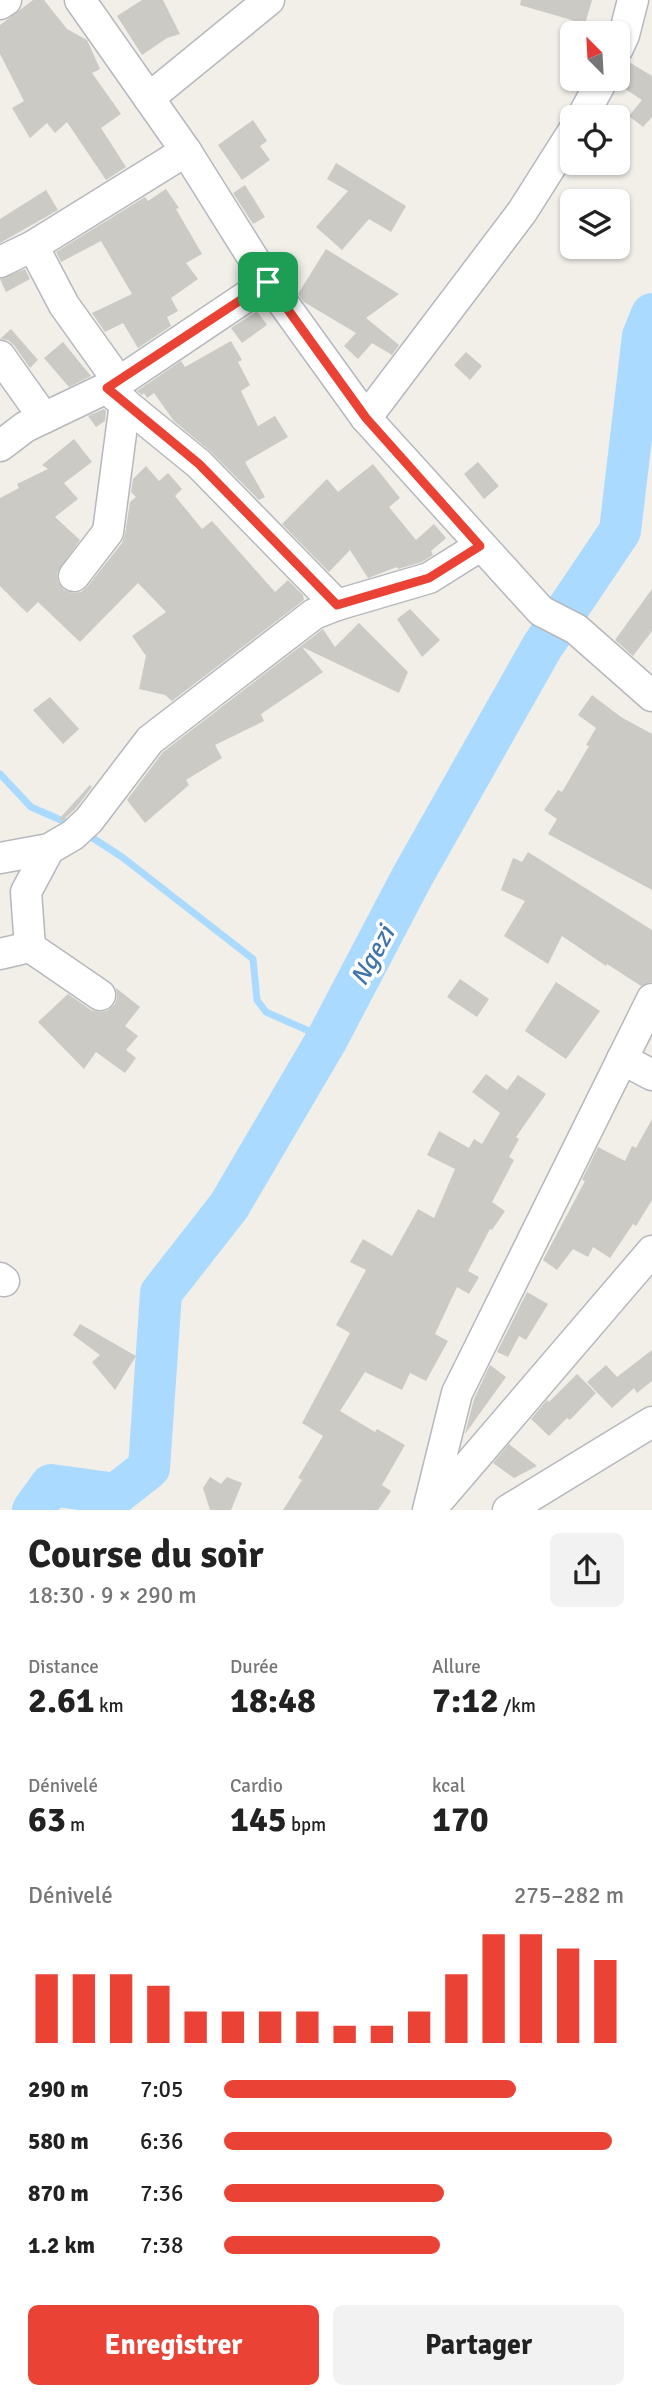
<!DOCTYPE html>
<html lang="fr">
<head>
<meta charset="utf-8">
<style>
  body { margin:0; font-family:Signika,sans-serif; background:#f2f2f2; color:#222; height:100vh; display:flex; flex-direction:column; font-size:26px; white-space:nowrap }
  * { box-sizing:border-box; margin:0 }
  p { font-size:23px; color:#767676 }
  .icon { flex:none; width:38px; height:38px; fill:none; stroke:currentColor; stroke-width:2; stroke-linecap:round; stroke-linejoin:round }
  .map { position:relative; height:1510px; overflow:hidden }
  .drawer { display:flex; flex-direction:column; background:#fff; flex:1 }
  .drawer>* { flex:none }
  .needle { width:46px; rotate:336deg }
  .tools { position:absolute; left:560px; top:21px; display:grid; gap:14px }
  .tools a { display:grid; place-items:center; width:70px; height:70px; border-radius:10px; background:#fff; box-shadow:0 2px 5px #0004; font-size:35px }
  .pin { position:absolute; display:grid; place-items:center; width:60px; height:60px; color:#fff; margin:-30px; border-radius:14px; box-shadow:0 4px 10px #0006 }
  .round { display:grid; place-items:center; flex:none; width:74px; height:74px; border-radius:10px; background:#f2f2f2 }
  .summary { display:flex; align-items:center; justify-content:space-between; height:119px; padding:0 28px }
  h1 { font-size:38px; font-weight:700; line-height:52px }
  .metrics { display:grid; grid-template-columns:repeat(3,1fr); gap:10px; height:119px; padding:7px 28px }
  .metrics div { display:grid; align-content:center }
  .metrics b { font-size:35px; font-weight:700 }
  .metrics small { font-size:19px; font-weight:400 }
  .metrics p { font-size:19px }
  .chart { height:196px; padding:14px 28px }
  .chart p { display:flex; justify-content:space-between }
  .chart svg { width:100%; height:126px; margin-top:7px; stroke:#ea4335; stroke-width:6 }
  .primary-button { display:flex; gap:14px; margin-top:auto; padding:14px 28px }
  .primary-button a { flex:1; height:80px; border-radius:10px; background:#ea4335; color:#fff; font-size:28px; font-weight:700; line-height:80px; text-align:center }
  .primary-button a+a { background:#f2f2f2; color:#222 }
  ul { padding:0 28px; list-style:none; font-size:23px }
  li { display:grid; grid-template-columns:112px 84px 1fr; align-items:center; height:52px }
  li i { height:18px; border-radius:9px; background:#ea4335 }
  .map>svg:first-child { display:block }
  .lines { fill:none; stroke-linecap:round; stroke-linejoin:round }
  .stream { stroke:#aadaff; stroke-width:7 }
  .river { stroke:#aadaff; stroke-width:42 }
  .building { fill:#cccac5 }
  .minor-casing { stroke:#b5b8bc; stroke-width:33 }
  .minor { stroke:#fff; stroke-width:30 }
  .route-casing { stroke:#fff; stroke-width:14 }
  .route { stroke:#ea4335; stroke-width:9 }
  .labels { text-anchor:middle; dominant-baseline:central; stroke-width:7; stroke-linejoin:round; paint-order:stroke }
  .water-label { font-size:26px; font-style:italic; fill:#4174aa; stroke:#fff }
</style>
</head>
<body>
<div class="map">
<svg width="652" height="1510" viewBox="0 0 652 1510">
  <rect width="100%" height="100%" fill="#f1efe8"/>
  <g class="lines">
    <!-- stream -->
    <g class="stream">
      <polyline points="0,774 31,807 72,825"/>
      <polyline points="85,833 122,857 253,959 257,1000 266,1012 327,1039"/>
    </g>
    <!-- river -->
    <polyline class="river" points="33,1510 51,1485 116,1494 149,1468 161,1293 229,1206 327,1039 412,877 542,647 620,531 643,336 652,314"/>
  </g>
  <!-- building -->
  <g class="building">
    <polygon points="33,0 44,0 67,29 87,40 100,69 92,73 121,114 101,128 126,167 106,180 67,122 55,133 47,123 30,138 12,108 24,101 0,54 0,25"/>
    <polygon points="142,0 163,0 180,34 167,38 142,55 117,16"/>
    <polygon points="521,0 592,0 585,24 520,5"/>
    <polygon points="629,62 652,76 652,117 643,127 629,116 642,100 619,85 620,78 618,65"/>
    <polygon points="253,120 267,141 260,146 270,160 242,180 218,145"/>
    <polygon points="336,163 406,206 391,232 369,219 342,250 316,227 348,191 327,179"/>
    <polygon points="245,185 265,217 253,224 233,193"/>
    <polygon points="166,189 179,208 176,209 202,254 186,263 198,279 171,298 178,311 167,317 171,326 138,348 123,323 105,332 92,313 132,294 101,241 61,262 56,252 145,197 148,201"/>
    <polygon points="46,190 58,210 0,243 0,219"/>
    <polygon points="326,249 399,294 366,318 399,345 392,355 372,343 358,359 344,346 356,333 304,302 298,294"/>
    <polygon points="25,269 30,279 6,292 0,279"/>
    <polygon points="257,311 267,325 242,343 231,328"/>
    <polygon points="11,329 38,360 30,368 14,345 8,340 0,339"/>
    <polygon points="231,341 242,360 238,362 250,385 241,391 258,426 275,416 288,437 245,462 265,497 259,500 211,452 174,421 154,393 147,398 144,393 142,395 137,391 181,361 185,367"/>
    <polygon points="63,342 91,376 69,387 44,358"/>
    <polygon points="466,352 482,366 470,380 454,365"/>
    <polygon points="104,409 106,411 105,421 96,427 88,416"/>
    <polygon points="74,439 92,462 64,483 78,499 55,517 80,540 57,573 58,582 64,590 72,593 81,592 87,587 122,543 125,534 130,502 136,497 131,492 133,479 146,466 159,481 168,473 182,489 175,496 202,529 212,521 275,592 288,580 303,595 304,600 172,701 165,695 139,689 146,656 132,636 166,612 138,583 80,642 38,602 27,613 0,586 0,498 19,488 17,484 48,469 42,465"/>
    <polygon points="478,462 499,486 484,499 464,474"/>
    <polygon points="373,464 400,498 389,507 416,540 434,524 446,538 431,551 433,555 422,562 398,569 397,567 368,578 350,550 329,572 282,524 327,479 338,492"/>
    <polygon points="652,589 652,631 633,656 615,640"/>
    <polygon points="410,609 440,640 422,657 397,619"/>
    <polygon points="359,623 408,672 399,693 302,647 323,672 261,714 264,721 215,745 222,758 186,780 189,785 145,823 127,800 163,752 323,629 335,647"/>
    <polygon points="592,695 621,717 652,734 652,890 548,834 557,819 544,810 558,790 562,792 589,746 586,745 596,728 578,715"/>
    <polygon points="50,697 79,729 63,744 33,710"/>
    <polygon points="90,785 92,787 76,808 62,821 59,819"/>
    <polygon points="528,852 652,930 652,982 641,986 607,964 606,966 562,936 548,964 504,936 525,901 501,890 513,858 522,862"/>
    <polygon points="460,979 489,999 477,1017 447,997"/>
    <polygon points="556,982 600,1011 566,1059 525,1031"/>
    <polygon points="116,988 140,1007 125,1026 138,1036 126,1050 136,1058 125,1073 96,1052 84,1069 38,1022 68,994 91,1010 99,1012 107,1011 115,1004 117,997"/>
    <polygon points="486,1074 507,1090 518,1075 546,1094 516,1137 519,1139 509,1157 514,1160 492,1202 505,1211 492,1230 490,1229 468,1271 479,1277 469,1294 457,1287 435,1334 448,1341 426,1381 410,1373 402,1390 365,1372 340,1411 375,1432 377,1429 405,1445 382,1485 391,1491 378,1510 283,1510 302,1480 298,1478 323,1436 302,1423 350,1333 336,1325 366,1270 350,1262 363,1239 392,1256 418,1209 434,1218 455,1169 427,1155 439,1131 469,1148 474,1139 482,1144 500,1113 472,1092"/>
    <polygon points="652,1119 652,1200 636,1226 633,1224 610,1258 593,1247 588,1257 573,1249 557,1270 543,1260 585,1181 582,1180 598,1147 625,1161 632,1146 636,1148"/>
    <polygon points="527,1292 548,1304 526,1340 519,1336 508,1357 497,1352"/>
    <polygon points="80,1324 136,1356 115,1390 92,1362 100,1355 73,1335"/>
    <polygon points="652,1350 652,1381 637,1393 634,1388 612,1408 587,1382 606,1365 617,1377"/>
    <polygon points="490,1365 506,1377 465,1434 474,1399"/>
    <polygon points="577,1374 596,1393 570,1420 567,1418 549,1436 531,1419 547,1400 549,1402"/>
    <polygon points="509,1444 519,1452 537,1466 514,1478 493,1463"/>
    <polygon points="210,1477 221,1484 227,1477 242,1483 231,1510 210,1510 203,1488"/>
  </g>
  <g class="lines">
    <!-- minor casing -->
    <g class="minor-casing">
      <g id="minor">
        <polyline points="80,0 186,151 268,282 366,418 541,611 576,629 652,696"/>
        <polyline points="0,4 6,0"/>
        <polyline points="618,48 624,35 633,0"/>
        <polyline points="149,98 269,0"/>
        <polyline points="582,117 603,79"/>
        <polyline points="33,246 64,305 119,382"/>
        <polyline points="0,262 33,246 186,151"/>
        <polyline points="0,356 44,418"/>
        <polyline points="107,389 199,464 337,605"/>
        <polyline points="366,418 522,212 572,133"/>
        <polyline points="0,446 25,427 119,382 268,282"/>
        <polyline points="74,576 108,532 125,403"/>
        <polyline points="0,858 49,849 73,835 89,820 150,740 314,614 337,605 429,578 480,546"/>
        <polyline points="30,947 26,892 49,849"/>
        <polyline points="0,954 30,947 100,995"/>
        <polyline points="622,1059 652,1075"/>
        <polyline points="0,1278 4,1281"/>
        <polyline points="431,1509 652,1251"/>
        <polyline points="428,1510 457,1393 652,999"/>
        <polyline points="508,1510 652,1422"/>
      </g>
    </g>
    <!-- minor -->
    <use href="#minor" class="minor"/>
  </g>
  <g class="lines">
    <!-- route casing -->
    <g class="route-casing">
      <polygon id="route" points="268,282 366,418 480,546 429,578 337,605 199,464 107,388"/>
    </g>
    <!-- route -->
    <use href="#route" class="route"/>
  </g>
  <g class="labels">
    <!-- water labels -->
    <g class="water-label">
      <text transform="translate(373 956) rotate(-61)">Ngezi</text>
    </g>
  </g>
</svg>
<div class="tools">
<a><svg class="needle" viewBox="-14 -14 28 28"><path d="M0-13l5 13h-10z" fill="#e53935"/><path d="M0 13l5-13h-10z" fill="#767676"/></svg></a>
<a><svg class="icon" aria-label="locate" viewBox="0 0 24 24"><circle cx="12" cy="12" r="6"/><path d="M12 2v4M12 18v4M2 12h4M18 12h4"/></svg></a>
<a><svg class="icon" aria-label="layers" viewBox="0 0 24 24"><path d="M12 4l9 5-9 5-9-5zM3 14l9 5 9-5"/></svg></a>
</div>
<div class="pin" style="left:268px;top:282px;background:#1e9e55"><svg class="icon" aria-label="arrive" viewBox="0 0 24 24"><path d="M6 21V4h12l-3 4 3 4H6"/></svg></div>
</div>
<section class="drawer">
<div class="summary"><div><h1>Course du soir</h1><p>18:30 · 9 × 290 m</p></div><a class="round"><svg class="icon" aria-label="share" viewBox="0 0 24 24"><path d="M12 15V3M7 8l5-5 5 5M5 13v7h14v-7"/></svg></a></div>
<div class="metrics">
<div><p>Distance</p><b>2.61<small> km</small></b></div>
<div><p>Durée</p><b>18:48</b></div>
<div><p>Allure</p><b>7:12<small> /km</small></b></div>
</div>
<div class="metrics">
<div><p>Dénivelé</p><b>63<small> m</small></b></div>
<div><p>Cardio</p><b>145<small> bpm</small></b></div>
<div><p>kcal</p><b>170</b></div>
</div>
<div class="chart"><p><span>Dénivelé</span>275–282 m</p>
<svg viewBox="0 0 160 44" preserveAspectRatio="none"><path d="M5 44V20M15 44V20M25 44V20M35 44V24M45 44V33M55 44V33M65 44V33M75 44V33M85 44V38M95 44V38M105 44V33M115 44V20M125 44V6M135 44V6M145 44V11M155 44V15"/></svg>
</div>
<ul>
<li><b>290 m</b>7:05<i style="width:73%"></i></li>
<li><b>580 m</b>6:36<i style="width:97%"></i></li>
<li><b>870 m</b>7:36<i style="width:55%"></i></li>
<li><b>1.2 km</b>7:38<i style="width:54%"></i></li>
</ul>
<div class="primary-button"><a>Enregistrer</a><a>Partager</a></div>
</section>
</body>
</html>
